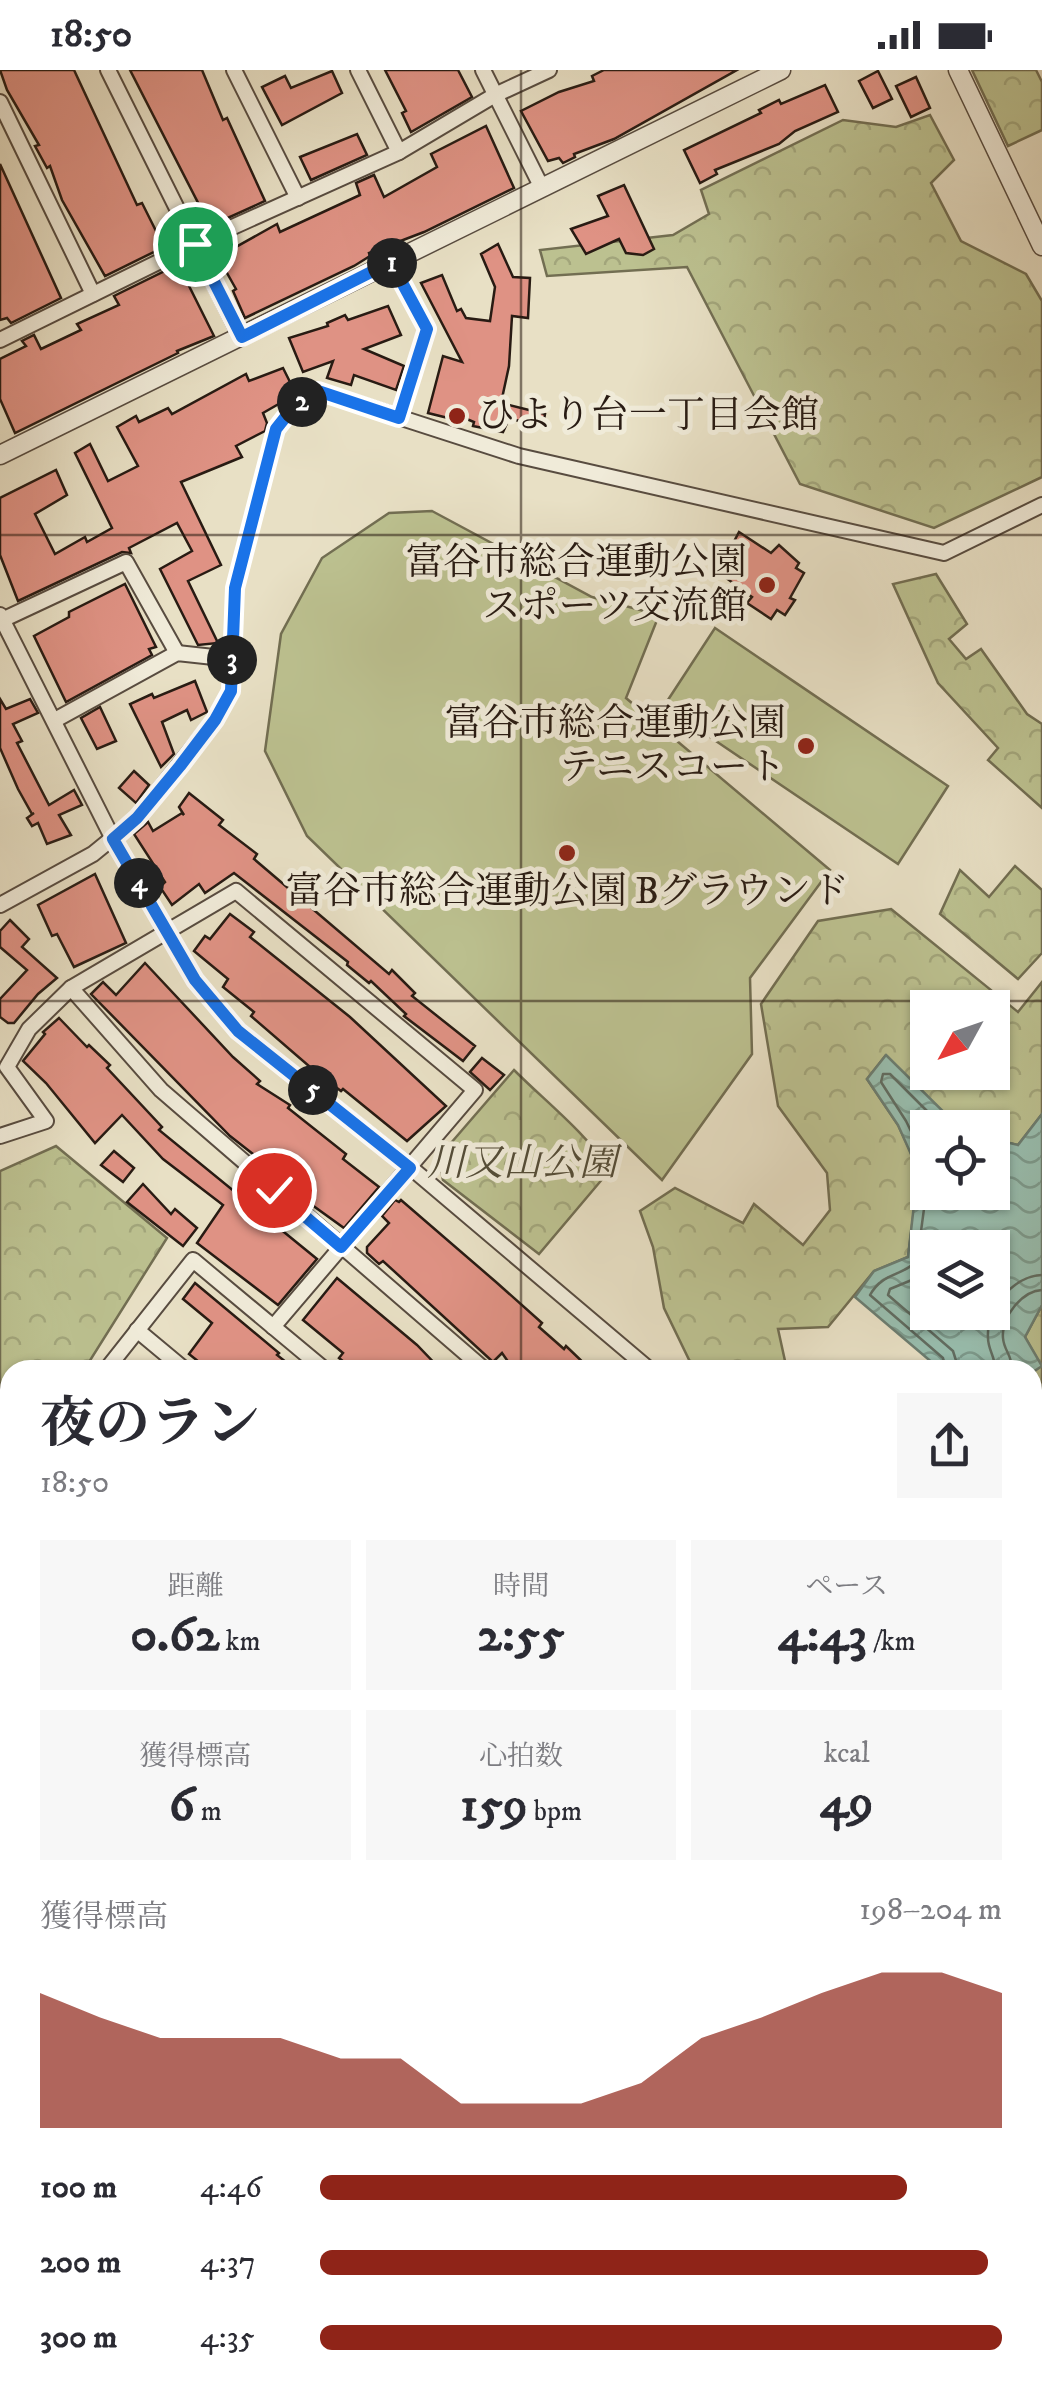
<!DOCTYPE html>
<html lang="ja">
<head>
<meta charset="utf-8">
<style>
  body { margin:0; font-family:"IM FELL DW Pica","Noto Serif JP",serif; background:#f7f7f7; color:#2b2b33; height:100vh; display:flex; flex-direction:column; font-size:38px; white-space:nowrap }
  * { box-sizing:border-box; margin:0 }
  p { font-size:32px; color:#7c7c81 }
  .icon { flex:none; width:55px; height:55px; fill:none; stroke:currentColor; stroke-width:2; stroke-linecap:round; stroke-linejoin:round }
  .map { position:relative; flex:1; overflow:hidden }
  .sheet { position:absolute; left:0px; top:1290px; width:1042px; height:1038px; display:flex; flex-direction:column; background:#fff; border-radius:30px 30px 0 0; box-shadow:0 2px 8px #0004 }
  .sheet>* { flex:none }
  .needle { width:65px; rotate:230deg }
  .controls { position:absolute; left:910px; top:920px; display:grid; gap:20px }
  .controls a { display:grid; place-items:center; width:100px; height:100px; border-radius:0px; background:#fff; box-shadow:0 2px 8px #0004; font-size:50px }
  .pin { position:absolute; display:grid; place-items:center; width:85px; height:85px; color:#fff; margin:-42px; border:5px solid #fff; border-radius:50%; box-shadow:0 2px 10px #0007 }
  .km { position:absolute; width:50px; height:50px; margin:-25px; border-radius:50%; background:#222; color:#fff; font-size:28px; line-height:50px; text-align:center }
  .round { display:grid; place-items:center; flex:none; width:105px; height:105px; border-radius:0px; background:#f7f7f7 }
  .head { display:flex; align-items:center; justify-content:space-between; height:170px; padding:0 40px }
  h1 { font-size:55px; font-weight:700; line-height:75px }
  .figures { display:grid; grid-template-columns:repeat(3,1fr); gap:15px; height:170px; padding:10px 40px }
  .figures div { display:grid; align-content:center; border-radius:0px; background:#f7f7f7; text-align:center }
  .figures b { font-size:50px; font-weight:700 }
  .figures small { font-size:28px; font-weight:400 }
  .figures p { font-size:28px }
  .chart { height:280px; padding:20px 40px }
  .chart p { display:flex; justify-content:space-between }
  .chart svg { width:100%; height:180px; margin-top:10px; fill:#8f2418; opacity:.7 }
  ul { padding:0 40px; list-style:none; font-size:32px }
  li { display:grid; grid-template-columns:160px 120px 1fr; align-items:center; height:75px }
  li i { height:25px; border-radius:12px; background:#8f2418 }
  .status { display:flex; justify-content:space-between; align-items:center; height:70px; padding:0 50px; background:#fff; direction:ltr }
  .status svg { height:28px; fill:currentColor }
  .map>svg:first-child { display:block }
  .forest { fill:url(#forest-crowns); stroke:#726e52; stroke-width:2.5; fill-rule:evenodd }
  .garden { fill:#bcc190; stroke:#726e52; stroke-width:2.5 }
  .water { fill:url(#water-waves); stroke:#6b7d71; stroke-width:2.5; fill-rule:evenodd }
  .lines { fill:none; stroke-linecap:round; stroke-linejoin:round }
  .shore { stroke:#606c61; stroke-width:2.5 }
  .river { stroke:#98beaf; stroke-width:32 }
  .building { fill:#df9284; stroke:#281b13; stroke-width:2.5 }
  .minor-casing { stroke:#584c40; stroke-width:18 }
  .tertiary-casing { stroke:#584c40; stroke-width:21 }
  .path { stroke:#281b13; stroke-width:4; stroke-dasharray:8 5; stroke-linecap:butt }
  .minor { stroke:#f0ebd9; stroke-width:14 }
  .tertiary { stroke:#f0ebd9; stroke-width:18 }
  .route-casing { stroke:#fff; stroke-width:20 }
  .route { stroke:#1a73e8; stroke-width:12 }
  .grid { fill:none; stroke:#281b13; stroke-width:2.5; stroke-opacity:0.55 }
  .poi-dot { fill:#8f2418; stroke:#f0ebd9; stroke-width:4 }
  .labels { text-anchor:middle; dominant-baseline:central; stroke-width:10; stroke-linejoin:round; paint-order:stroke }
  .poi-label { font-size:38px; fill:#281b13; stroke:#f0ebd9; text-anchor:end }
  .park-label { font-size:38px; font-style:italic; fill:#544d38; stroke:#f0ebd9 }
</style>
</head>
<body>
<div class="status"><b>18:50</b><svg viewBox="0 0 49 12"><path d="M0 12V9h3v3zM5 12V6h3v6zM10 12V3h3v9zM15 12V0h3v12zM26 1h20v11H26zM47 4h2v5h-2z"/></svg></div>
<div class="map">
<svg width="1042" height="2327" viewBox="0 0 1042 2327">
  <defs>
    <pattern id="forest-crowns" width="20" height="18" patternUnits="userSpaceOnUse" patternTransform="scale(2.5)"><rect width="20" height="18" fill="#bcc190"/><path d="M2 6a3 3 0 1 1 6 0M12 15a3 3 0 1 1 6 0" fill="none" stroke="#a2a57b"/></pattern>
    <pattern id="water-waves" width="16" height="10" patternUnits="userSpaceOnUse" patternTransform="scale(2.5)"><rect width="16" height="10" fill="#98beaf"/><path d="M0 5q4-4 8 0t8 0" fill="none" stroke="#7c9a8d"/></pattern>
  </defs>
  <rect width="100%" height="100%" fill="#e8e0c5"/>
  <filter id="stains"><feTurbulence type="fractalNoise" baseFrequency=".002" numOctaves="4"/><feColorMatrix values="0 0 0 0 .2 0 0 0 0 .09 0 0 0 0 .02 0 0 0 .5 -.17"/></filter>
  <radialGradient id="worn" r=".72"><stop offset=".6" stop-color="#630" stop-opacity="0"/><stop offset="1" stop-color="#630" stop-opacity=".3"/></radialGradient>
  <!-- forest -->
  <g class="forest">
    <polygon points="972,0 1036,0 1042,12 1042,60 1008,76"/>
    <polygon points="930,45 954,90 931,113 961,171 1026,204 1042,231 1042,407 934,458 800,414 687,197 547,206 540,180 673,165 709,144 701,120 843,50 896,57"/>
    <polygon points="936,504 967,554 949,569 966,589 981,579 1027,644 1042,654 1042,738 988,690 998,678 938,613 893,514"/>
    <polygon points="1015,796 1042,820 1042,883 1018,909 940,844 960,800 989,827"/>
    <path d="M891 839 1018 942 1042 912V1044L1018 1075 993 1069 992 1058 957 1057 885 986 867 1009 898 1055 919 1100 908 1187 874 1201 828 1257 778 1259 787 1300H694L664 1238 653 1177 640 1141 675 1118 743 1153 754 1134 803 1175 830 1140 827 1103 778 1036 761 934 818 851ZM928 938H992V1002H928Z"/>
    <path d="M514 1000C547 1033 584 1061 610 1100L539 1184 443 1110 438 1088Z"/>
    <polygon points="56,1076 167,1168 84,1300 10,1300 10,1510 0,1503 0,1101"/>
    <polygon points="1042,1235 1042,1918 1032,1914 1032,1302 1041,1296 1025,1267"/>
  </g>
  <!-- garden -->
  <g class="garden">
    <polygon points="432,441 592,527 659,545 626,628 830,800 750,908 752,984 662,1110 307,766 265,681 281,564 322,488 389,443"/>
    <polygon points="715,558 948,716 898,794 664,636"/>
  </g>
  <!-- water -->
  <path class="water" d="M886 985 959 1057 928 1058V1122H992L993 1069 1018 1075 1042 1044V1235L1025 1267 1042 1296 1033 1302 941 1300 855 1227 874 1201 908 1187 918 1100 898 1055 867 1009ZM928 1178H992V1242H928Z"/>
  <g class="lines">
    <!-- shore -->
    <g class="shore">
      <polyline points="928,1096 906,1051 881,1012 883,1004 890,1004 944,1058"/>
      <path d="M928 1109 917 1191C901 1207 883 1202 870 1225L943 1288 946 1300"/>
      <polyline points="928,1198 919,1207 890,1219 888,1225 953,1281 959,1300"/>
      <path d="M995 1300C996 1288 988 1280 988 1268 986 1239 1013 1206 1042 1205"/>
      <path d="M1010 1300C1014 1286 1004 1282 1003 1268 1001 1247 1022 1221 1042 1220"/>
    </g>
    <!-- river -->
    <g class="river">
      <polyline points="0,1662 10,1658"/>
      <polyline points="1032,2012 1042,2015"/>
    </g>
  </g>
  <!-- building -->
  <g class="building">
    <polygon points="0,0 74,0 137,135 142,133 164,177 105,206 62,130 50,96 47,98 35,76 39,75 7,20"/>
    <polygon points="130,0 202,0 223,50 227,48 265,131 210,156"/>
    <polygon points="385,0 458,0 472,27 411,62 402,43 406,41"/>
    <polygon points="604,0 737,0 614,69 574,84 575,87 563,93 559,88 548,91 521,41 559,22 594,11 592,6"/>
    <polygon points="332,1 342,23 282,55 262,17 285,6 291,18"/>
    <polygon points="878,1 892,29 873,38 859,11"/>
    <polygon points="916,7 930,38 911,47 896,16"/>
    <polygon points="825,15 838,42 795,61 779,74 715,100 717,104 700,113 684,80 761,43 759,40 779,30 781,34"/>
    <polygon points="486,56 514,118 424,162 369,183 370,186 354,196 245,248 233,221 236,219 218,187 277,154 280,162 360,125 356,113 374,105 384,127 437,97 431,84"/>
    <polygon points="357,64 367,85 311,110 300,87"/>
    <polygon points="0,94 61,228 11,253 7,248 0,250"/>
    <polygon points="624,115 654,179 643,185 626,183 619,169 586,184 571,159 608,146 598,126"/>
    <polygon points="498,174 513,207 530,208 528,248 512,246 509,296 501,333 545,344 543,355 509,349 503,362 473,356 474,352 450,342 448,348 428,343 443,286 462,292 421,213 442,205 457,241 461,239 466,248 490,251 495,217 481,184"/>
    <polygon points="173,197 178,209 184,206 214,266 177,281 178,283 15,363 0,329 0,289 26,276 22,271 34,265 41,279 81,260 77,254 119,235 114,226"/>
    <polygon points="388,236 401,265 364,279 404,296 396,320 354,305 351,315 327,308 333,291 303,302 289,268 328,256 327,253 345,245 348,250"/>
    <polygon points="283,298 296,324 263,343 267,353 265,361 236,376 242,387 181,412 221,495 188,511 218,573 198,575 160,499 192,481 177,453 129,478 131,483 122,482 18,531 0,485 0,428 56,400 67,425 35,444 55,484 85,467 87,472 112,458 75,383 90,374 108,411 138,396 117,357 136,346 139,352 168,338 172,344 246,304 249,311"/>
    <polygon points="739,462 771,483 779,475 799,493 796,498 804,503 790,528 795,530 785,545 777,540 771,549 747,533 752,527 718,502"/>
    <polygon points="125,514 156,577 149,579 152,585 66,632 34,566 69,547 69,542"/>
    <polygon points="195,611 207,642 191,650 187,640 162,652 174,684 161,697 130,634 152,624 154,628"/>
    <polygon points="0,629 6,639 30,629 38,643 13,654 22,671 17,673 49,735 74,720 82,735 59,745 71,765 47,774 38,753 32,756 27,748 34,743 32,744 18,719 0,678"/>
    <polygon points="100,637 116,671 97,679 81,648"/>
    <polygon points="134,701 149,715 136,733 119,718"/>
    <polygon points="189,723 223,750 219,755 257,784 254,789 389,904 392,900 415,923 412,926 475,976 463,991 404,946 406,944 371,911 369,913 347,895 348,892 234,803 205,823 199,814 172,835 160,817 165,812 134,764 148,752 153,761 182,743 184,745 179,737"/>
    <polygon points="95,804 126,873 74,897 57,864 52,866 38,835"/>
    <polygon points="230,844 254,862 250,867 350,947 446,1036 407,1071 343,1019 341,1021 317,1003 251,946 254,942 223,917 228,909 194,881 205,866 210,869"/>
    <polygon points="10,850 29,869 22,877 57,908 38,924 14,953 8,953 0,947 0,929 27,900 0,877 0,861"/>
    <polygon points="145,893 233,987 260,1011 257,1014 290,1035 288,1038 346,1084 343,1089 379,1117 344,1158 301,1127 289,1116 291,1114 230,1066 91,924 103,912 116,925"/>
    <polygon points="59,948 87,977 89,975 110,995 107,998 162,1057 159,1060 317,1189 278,1235 197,1173 223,1135 163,1089 122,1045 95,1073 46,1013 23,991 45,964 43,962"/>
    <polygon points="482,988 504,1005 490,1020 470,1002"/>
    <polygon points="114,1081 134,1098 123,1112 101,1095"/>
    <polygon points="143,1114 171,1144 175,1139 197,1158 183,1176 127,1132"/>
    <polygon points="395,1130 399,1132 401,1130 496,1212 542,1253 539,1257 564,1279 566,1276 591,1300 514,1300 502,1283 493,1292 383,1191 379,1194 367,1183 367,1177 389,1153 382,1146"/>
    <polygon points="337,1208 417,1275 441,1300 354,1300 339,1288 343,1283 303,1250"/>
    <polygon points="195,1213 279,1283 277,1285 296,1300 209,1300 189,1284 212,1253 183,1229"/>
  </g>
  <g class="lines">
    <!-- minor casing -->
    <g class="minor-casing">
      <g id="minor">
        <polyline points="108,0 241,267"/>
        <polyline points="234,0 298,128"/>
        <polyline points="358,0 399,82"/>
        <polyline points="483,0 542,118"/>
        <polyline points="0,32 93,224"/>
        <polyline points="391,191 427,259 399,348"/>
        <polyline points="0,270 195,174 399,82 495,25 549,0"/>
        <polyline points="0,545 113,769 195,910 238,961 410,1097 650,1300"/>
        <polyline points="0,551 126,492 177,583"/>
        <polyline points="55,650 177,583 232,589"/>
        <polyline points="0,835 93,784 137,748 215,650 231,621 235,518 276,359 291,340 318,321 519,386 944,483 1042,435"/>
        <polyline points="71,918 161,1020 485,1300"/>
        <polyline points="0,1066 46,1051 7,997 29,959 71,918 236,821 475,1020 273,1257"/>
        <polyline points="137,1260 185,1300"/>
        <polyline points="106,1300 193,1190 325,1300"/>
      </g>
    </g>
    <!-- tertiary casing -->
    <g class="tertiary-casing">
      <g id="tertiary">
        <polyline points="958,0 1042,176"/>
        <polyline points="0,385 781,0"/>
        <polyline points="0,1612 10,1624"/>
        <polyline points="0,1879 10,1870"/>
        <polyline points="489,2318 497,2327"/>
      </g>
    </g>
    <!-- path -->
    <g class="path">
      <polyline points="1032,2048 1042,2051"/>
      <polyline points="1032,2315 1042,2307"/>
      <polyline points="1019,2327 1030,2318"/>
    </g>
    <!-- minor -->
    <use href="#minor" class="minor"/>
    <!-- tertiary -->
    <use href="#tertiary" class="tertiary"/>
  </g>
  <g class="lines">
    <!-- route casing -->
    <g class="route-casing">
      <polyline id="route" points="195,174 242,267 391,192 427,259 399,348 318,321 291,340 276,359 235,518 231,621 215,650 180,696 137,748 113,769 195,910 238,961 410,1098 341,1177 274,1120"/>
    </g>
    <!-- route -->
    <use href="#route" class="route"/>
  </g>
  <!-- grid -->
  <path class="grid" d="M521 0V1300M0 465H1042M0 931H1042M0 1396H10M1032 1396H1042M0 1862H10M1032 1862H1042M521 2318V2327"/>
  <!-- markers -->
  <g class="poi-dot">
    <circle cx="457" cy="346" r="10"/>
    <circle cx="767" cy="515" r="10"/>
    <circle cx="806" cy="676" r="10"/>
    <circle cx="567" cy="783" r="10"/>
  </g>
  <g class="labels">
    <!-- poi labels -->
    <g class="poi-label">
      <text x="477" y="346" text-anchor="start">ひより台一丁目会館</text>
      <text x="747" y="493">富谷市総合運動公園<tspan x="747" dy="44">スポーツ交流館</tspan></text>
      <text x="786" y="654">富谷市総合運動公園<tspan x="786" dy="44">テニスコート</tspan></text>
      <text x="567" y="822" text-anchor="middle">富谷市総合運動公園 Bグラウンド</text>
    </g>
    <!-- park labels -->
    <g class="park-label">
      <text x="522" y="1094">川又山公園</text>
    </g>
  </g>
  <rect width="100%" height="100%" filter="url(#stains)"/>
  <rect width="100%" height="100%" fill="url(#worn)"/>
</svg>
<div class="controls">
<a><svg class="needle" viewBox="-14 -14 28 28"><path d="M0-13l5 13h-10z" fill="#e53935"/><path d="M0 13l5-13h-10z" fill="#7c7c81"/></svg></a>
<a><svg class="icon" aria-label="locate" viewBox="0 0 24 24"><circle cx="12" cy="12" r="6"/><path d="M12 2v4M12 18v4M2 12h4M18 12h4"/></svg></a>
<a><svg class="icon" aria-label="layers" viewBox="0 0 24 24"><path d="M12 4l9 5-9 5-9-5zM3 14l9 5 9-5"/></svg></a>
</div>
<div class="pin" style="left:195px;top:174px;background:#1e9e55"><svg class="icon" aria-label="arrive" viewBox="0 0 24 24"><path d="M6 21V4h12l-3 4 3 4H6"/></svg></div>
<div class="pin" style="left:274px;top:1120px;background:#d93025"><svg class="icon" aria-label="check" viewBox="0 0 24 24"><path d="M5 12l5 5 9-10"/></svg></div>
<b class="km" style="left:392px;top:193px">1</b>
<b class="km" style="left:302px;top:332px">2</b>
<b class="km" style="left:232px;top:590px">3</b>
<b class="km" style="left:139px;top:813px">4</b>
<b class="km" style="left:313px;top:1020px">5</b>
<section class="sheet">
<div class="head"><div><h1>夜のラン</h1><p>18:50</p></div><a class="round"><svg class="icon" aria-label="share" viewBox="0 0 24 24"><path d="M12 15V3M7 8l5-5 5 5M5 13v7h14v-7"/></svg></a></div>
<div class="figures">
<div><p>距離</p><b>0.62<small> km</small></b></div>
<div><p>時間</p><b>2:55</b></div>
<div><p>ペース</p><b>4:43<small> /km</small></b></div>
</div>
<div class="figures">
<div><p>獲得標高</p><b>6<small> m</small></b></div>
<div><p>心拍数</p><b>159<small> bpm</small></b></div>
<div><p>kcal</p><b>49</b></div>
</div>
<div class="chart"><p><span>獲得標高</span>198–204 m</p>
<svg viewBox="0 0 160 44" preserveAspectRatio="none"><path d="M0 44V11L10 17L20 22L30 22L40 22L50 27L60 27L70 38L80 38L90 38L100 33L110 22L120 17L130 11L140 6L150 6L160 11V44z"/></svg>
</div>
<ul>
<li><b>100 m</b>4:46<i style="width:86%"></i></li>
<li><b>200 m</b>4:37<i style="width:98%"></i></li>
<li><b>300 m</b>4:35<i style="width:100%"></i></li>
</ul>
</section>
</div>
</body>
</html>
